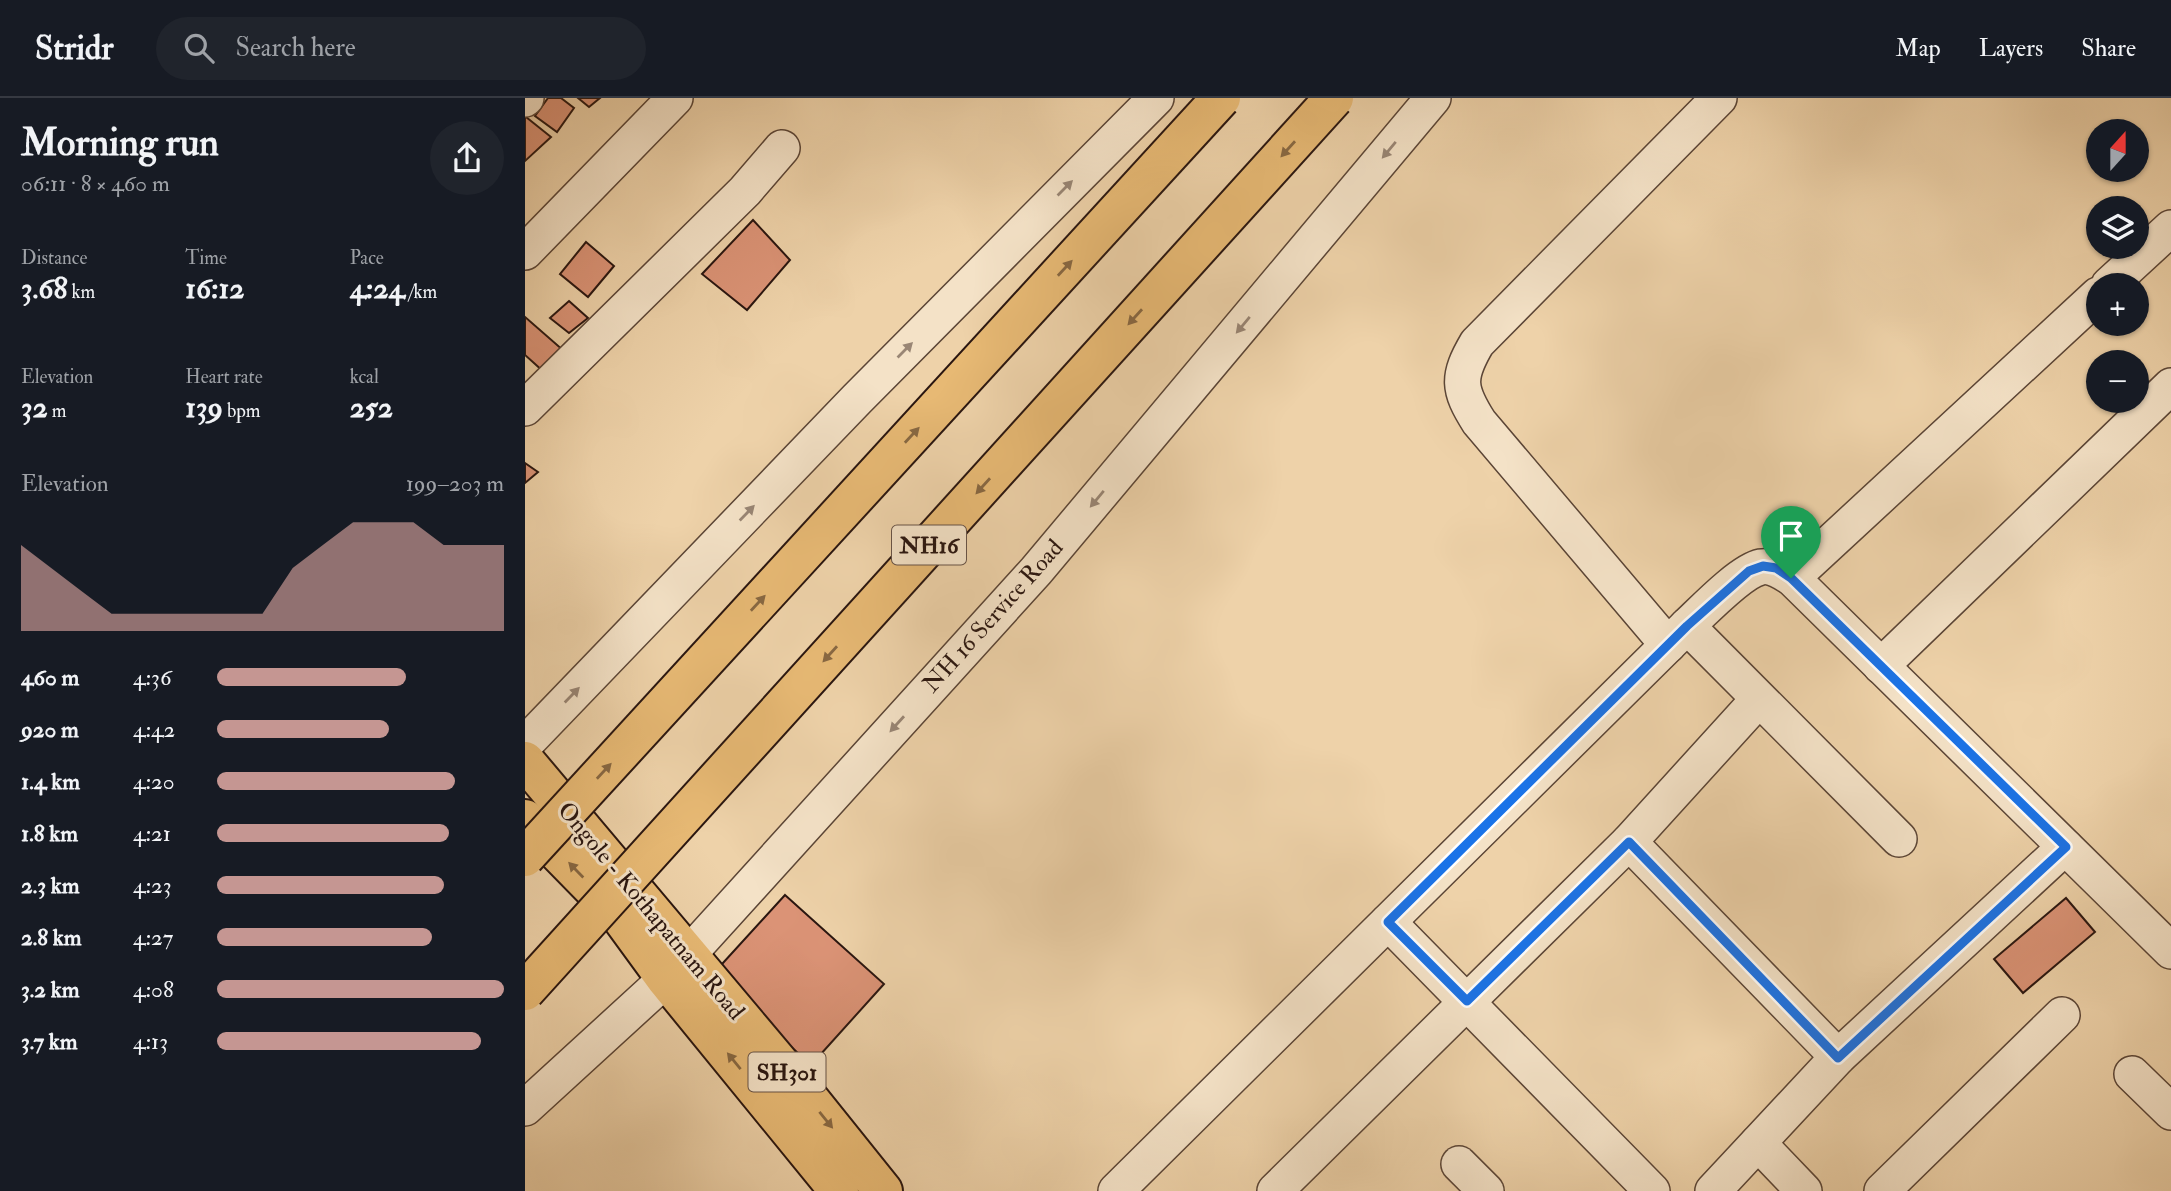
<!DOCTYPE html>
<html lang="en">
<head>
<meta charset="utf-8">
<style>
  body { margin:0; font-family:"IM FELL Double Pica",serif; background:#20242c; color:#f1f3f6; height:100vh; display:flex; flex-direction:column; font-size:26px; white-space:nowrap }
  * { box-sizing:border-box; margin:0 }
  p { font-size:23px; color:#9ea1a6 }
  .icon { flex:none; width:38px; height:38px; fill:none; stroke:currentColor; stroke-width:2; stroke-linecap:round; stroke-linejoin:round }
  .map { position:relative; flex:1; overflow:hidden }
  .side { display:flex; flex-direction:column; background:#171b24; width:525px }
  .side>* { flex:none }
  .needle { width:46px; rotate:21deg }
  .controls { position:absolute; left:1561px; top:21px; display:grid; gap:14px }
  .controls a { display:grid; place-items:center; width:63px; height:63px; border-radius:50%; background:#171b24; box-shadow:0 2px 5px #0004; font-size:35px }
  .pin { position:absolute; display:grid; place-items:center; width:60px; height:60px; color:#fff; margin:-72px -30px; border-radius:50% 50% 50% 0; rotate:-45deg; box-shadow:0 0 7px #0007 }
  .pin .icon { rotate:45deg }
  .round { display:grid; place-items:center; flex:none; width:74px; height:74px; border-radius:37px; background:#20242c }
  .head { display:flex; align-items:center; justify-content:space-between; height:119px; padding:0 21px }
  h1 { font-size:38px; font-weight:700; line-height:52px }
  .figures { display:grid; grid-template-columns:repeat(3,1fr); gap:10px; height:119px; padding:7px 21px }
  .figures div { display:grid; align-content:center }
  .figures b { font-size:30px; font-weight:700 }
  .figures small { font-size:19px; font-weight:400 }
  .figures p { font-size:19px }
  .chart { height:196px; padding:14px 21px }
  .chart p { display:flex; justify-content:space-between }
  .chart svg { width:100%; height:126px; margin-top:7px; fill:#c59692; opacity:.7 }
  ul { padding:0 21px; list-style:none; font-size:23px }
  li { display:grid; grid-template-columns:112px 84px 1fr; align-items:center; height:52px }
  li i { height:18px; border-radius:9px; background:#c59692 }
  header { display:flex; align-items:center; gap:42px; box-sizing:border-box; height:98px; padding:0 35px; background:#171b24; border-bottom:2px solid #363941 }
  header strong { font-size:33px }
  nav { display:flex; gap:38px; margin-inline-start:auto; font-size:24px }
  .search { width:490px; height:63px; background:#20242c; display:flex; align-items:center; gap:18px; box-sizing:border-box; padding:0 24px; border-radius:38px; color:#9ea1a6; font-size:26px }
  main { display:flex; flex:1; min-height:0 }
  .map>svg:first-child { display:block }
  .building { fill:#db9376; stroke:#2a1610; stroke-width:2 }
  .lines { fill:none; stroke-linecap:round; stroke-linejoin:round }
  .minor-casing { stroke:#5b4536; stroke-width:38 }
  .major-casing { stroke:#2a1610; stroke-width:42 }
  .minor { stroke:#f4e2c7; stroke-width:35 }
  .major { stroke:#e7b974; stroke-width:38 }
  .highway-bridge-casing { stroke:#2a1610; stroke-width:42; stroke-linecap:butt }
  .highway-bridge { stroke:#e7b974; stroke-width:38 }
  .oneway { fill:#886842 }
  .oneway2 { fill:#998675 }
  .route-casing { stroke:#fff; stroke-width:14 }
  .route { stroke:#1a73e8; stroke-width:9 }
  .labels { text-anchor:middle; dominant-baseline:central; stroke-width:6; stroke-linejoin:round; paint-order:stroke }
  .shield { fill:#f4e2c7; stroke:#675347; stroke-width:2 }
  .shield-label { font-size:23px; font-weight:bold; fill:#2a1610 }
  .street-label { font-size:24px; fill:#2a1610; stroke:#f4e2c7 }
</style>
</head>
<body>
<header>
<strong>Stridr</strong>
<div class="search"><svg class="icon" aria-label="search" viewBox="0 0 24 24"><circle cx="10" cy="10" r="6"/><path d="M15 15l6 6"/></svg>Search here</div>
<nav><a>Map</a><a>Layers</a><a>Share</a></nav>
</header>
<main>
<section class="side">
<div class="head"><div><h1>Morning run</h1><p>06:11 · 8 × 460 m</p></div><a class="round"><svg class="icon" aria-label="share" viewBox="0 0 24 24"><path d="M12 15V3M7 8l5-5 5 5M5 13v7h14v-7"/></svg></a></div>
<div class="figures">
<div><p>Distance</p><b>3.68<small> km</small></b></div>
<div><p>Time</p><b>16:12</b></div>
<div><p>Pace</p><b>4:24<small> /km</small></b></div>
</div>
<div class="figures">
<div><p>Elevation</p><b>32<small> m</small></b></div>
<div><p>Heart rate</p><b>139<small> bpm</small></b></div>
<div><p>kcal</p><b>252</b></div>
</div>
<div class="chart"><p><span>Elevation</span>199–203 m</p>
<svg viewBox="0 0 160 44" preserveAspectRatio="none"><path d="M0 44V14L10 22L20 30L30 38L40 38L50 38L60 38L70 38L80 38L90 22L100 14L110 6L120 6L130 6L140 14L150 14L160 14V44z"/></svg>
</div>
<ul>
<li><b>460 m</b>4:36<i style="width:66%"></i></li>
<li><b>920 m</b>4:42<i style="width:60%"></i></li>
<li><b>1.4 km</b>4:20<i style="width:83%"></i></li>
<li><b>1.8 km</b>4:21<i style="width:81%"></i></li>
<li><b>2.3 km</b>4:23<i style="width:79%"></i></li>
<li><b>2.8 km</b>4:27<i style="width:75%"></i></li>
<li><b>3.2 km</b>4:08<i style="width:100%"></i></li>
<li><b>3.7 km</b>4:13<i style="width:92%"></i></li>
</ul>
</section>
<div class="map">
<svg width="1646" height="1093" viewBox="0 0 1646 1093">
  <rect width="100%" height="100%" fill="#eed2a9"/>
  <filter id="stains"><feTurbulence type="fractalNoise" baseFrequency=".00286" numOctaves="4"/><feColorMatrix values="0 0 0 0 .2 0 0 0 0 .09 0 0 0 0 .02 0 0 0 .5 -.17"/></filter>
  <radialGradient id="worn" r=".72"><stop offset=".6" stop-color="#630" stop-opacity="0"/><stop offset="1" stop-color="#630" stop-opacity=".3"/></radialGradient>
  <!-- building -->
  <g class="building">
    <polygon points="23,0 36,0 49,10 32,34 10,18"/>
    <polygon points="53,0 75,0 64,9"/>
    <polygon points="1,19 26,39 0,63 0,20"/>
    <polygon points="228,122 265,162 222,212 177,176"/>
    <polygon points="61,144 89,168 63,199 35,176"/>
    <polygon points="44,203 63,220 44,235 25,220"/>
    <polygon points="0,219 39,253 19,274 0,257"/>
    <polygon points="0,365 13,374 0,385"/>
    <polygon points="260,797 359,886 286,967 187,877"/>
    <polygon points="1541,800 1570,834 1498,895 1469,861"/>
  </g>
  <g class="lines">
    <!-- minor casing -->
    <g class="minor-casing">
      <g id="minor">
        <polyline points="0,1 1,0"/>
        <polyline points="0,154 150,0"/>
        <polyline points="1584,187 1646,130"/>
        <polyline points="0,310 220,93 257,50"/>
        <polyline points="1267,480 1573,197"/>
        <polyline points="1162,528 1374,741"/>
        <path d="M1143 547 954 324C933 291 932 279 952 245L1194 0"/>
        <polyline points="1356,568 1646,288"/>
        <polyline points="0,646 332,301 631,0"/>
        <polyline points="1104,744 1313,959"/>
        <polyline points="863,824 1127,1093"/>
        <polyline points="1607,976 1646,1014"/>
        <polyline points="0,1010 141,881 511,473 908,0"/>
        <polyline points="1233,1045 1279,1093"/>
        <polyline points="934,1066 961,1093"/>
        <path d="M591 1093 1162 528C1178 513 1216 473 1236 469 1247 467 1257 474 1267 480L1646 853"/>
        <polyline points="750,1093 1104,744 1233,602"/>
        <polyline points="1188,1093 1313,959 1540,749"/>
        <polyline points="1357,1093 1537,917"/>
      </g>
    </g>
    <!-- major casing -->
    <g class="major-casing">
      <g id="major">
        <polyline points="0,663 277,992 358,1093"/>
        <polyline points="0,721 95,818 141,881 314,1093"/>
      </g>
    </g>
    <!-- minor -->
    <use href="#minor" class="minor"/>
    <!-- major -->
    <use href="#major" class="major"/>
    <!-- highway-bridge casing -->
    <g class="highway-bridge-casing">
      <g id="highway-bridge">
        <polyline points="0,759 696,0"/>
        <polyline points="0,893 809,0"/>
      </g>
    </g>
    <!-- highway-bridge -->
    <use href="#highway-bridge" class="highway-bridge"/>
  </g>
  <!-- one-way arrows -->
  <defs><path id="oneway-solid" d="M-6-.8H1V-3.2L6.5 0L1 3.2V.8H-6Z" transform="scale(1.75)"/></defs>
  <g class="oneway">
    <use href="#oneway-solid" transform="translate(763 51) rotate(132)"/>
    <use href="#oneway-solid" transform="translate(540 170) rotate(-47)"/>
    <use href="#oneway-solid" transform="translate(610 219) rotate(132)"/>
    <use href="#oneway-solid" transform="translate(387 337) rotate(-47)"/>
    <use href="#oneway-solid" transform="translate(458 388) rotate(132)"/>
    <use href="#oneway-solid" transform="translate(233 505) rotate(-47)"/>
    <use href="#oneway-solid" transform="translate(305 556) rotate(132)"/>
    <use href="#oneway-solid" transform="translate(79 673) rotate(-47)"/>
    <use href="#oneway-solid" transform="translate(51 772) rotate(-134)"/>
    <use href="#oneway-solid" transform="translate(209 963) rotate(-129)"/>
    <use href="#oneway-solid" transform="translate(301 1022) rotate(51)"/>
  </g>
  <g class="oneway2">
    <use href="#oneway-solid" transform="translate(864 52) rotate(130)"/>
    <use href="#oneway-solid" transform="translate(540 90) rotate(-45)"/>
    <use href="#oneway-solid" transform="translate(718 227) rotate(130)"/>
    <use href="#oneway-solid" transform="translate(380 252) rotate(-45)"/>
    <use href="#oneway-solid" transform="translate(572 401) rotate(130)"/>
    <use href="#oneway-solid" transform="translate(222 415) rotate(-46)"/>
    <use href="#oneway-solid" transform="translate(47 597) rotate(-46)"/>
    <use href="#oneway-solid" transform="translate(372 626) rotate(132)"/>
  </g>
  <g class="lines">
    <!-- route casing -->
    <g class="route-casing">
      <polygon id="route" points="1238,468 1251,470 1266,480 1541,749 1313,960 1104,744 942,903 863,824 1162,528 1224,473"/>
    </g>
    <!-- route -->
    <use href="#route" class="route"/>
  </g>
  <g class="labels">
    <!-- shield labels -->
    <g class="shield">
      <rect x="367" y="427.5" width="74" height="39" rx="5"/>
      <rect x="223.5" y="954.5" width="77" height="39" rx="5"/>
    </g>
    <g class="shield-label">
      <text x="404" y="447">NH16</text>
      <text x="262" y="974">SH301</text>
    </g>
    <!-- street labels -->
    <g class="street-label">
      <text transform="translate(468 518) rotate(-48)">NH 16 Service Road</text>
      <text transform="translate(126 813) rotate(50)">Ongole - Kothapatnam Road</text>
    </g>
  </g>
  <rect width="100%" height="100%" filter="url(#stains)"/>
  <rect width="100%" height="100%" fill="url(#worn)"/>
</svg>
<div class="controls">
<a><svg class="needle" viewBox="-14 -14 28 28"><path d="M0-13l5 13h-10z" fill="#e53935"/><path d="M0 13l5-13h-10z" fill="#9ea1a6"/></svg></a>
<a><svg class="icon" aria-label="layers" viewBox="0 0 24 24"><path d="M12 4l9 5-9 5-9-5zM3 14l9 5 9-5"/></svg></a>
<a>+</a>
<a>−</a>
</div>
<div class="pin" style="left:1266px;top:480px;background:#1e9e55"><svg class="icon" aria-label="arrive" viewBox="0 0 24 24"><path d="M6 21V4h12l-3 4 3 4H6"/></svg></div>
</div>
</main>
</body>
</html>
